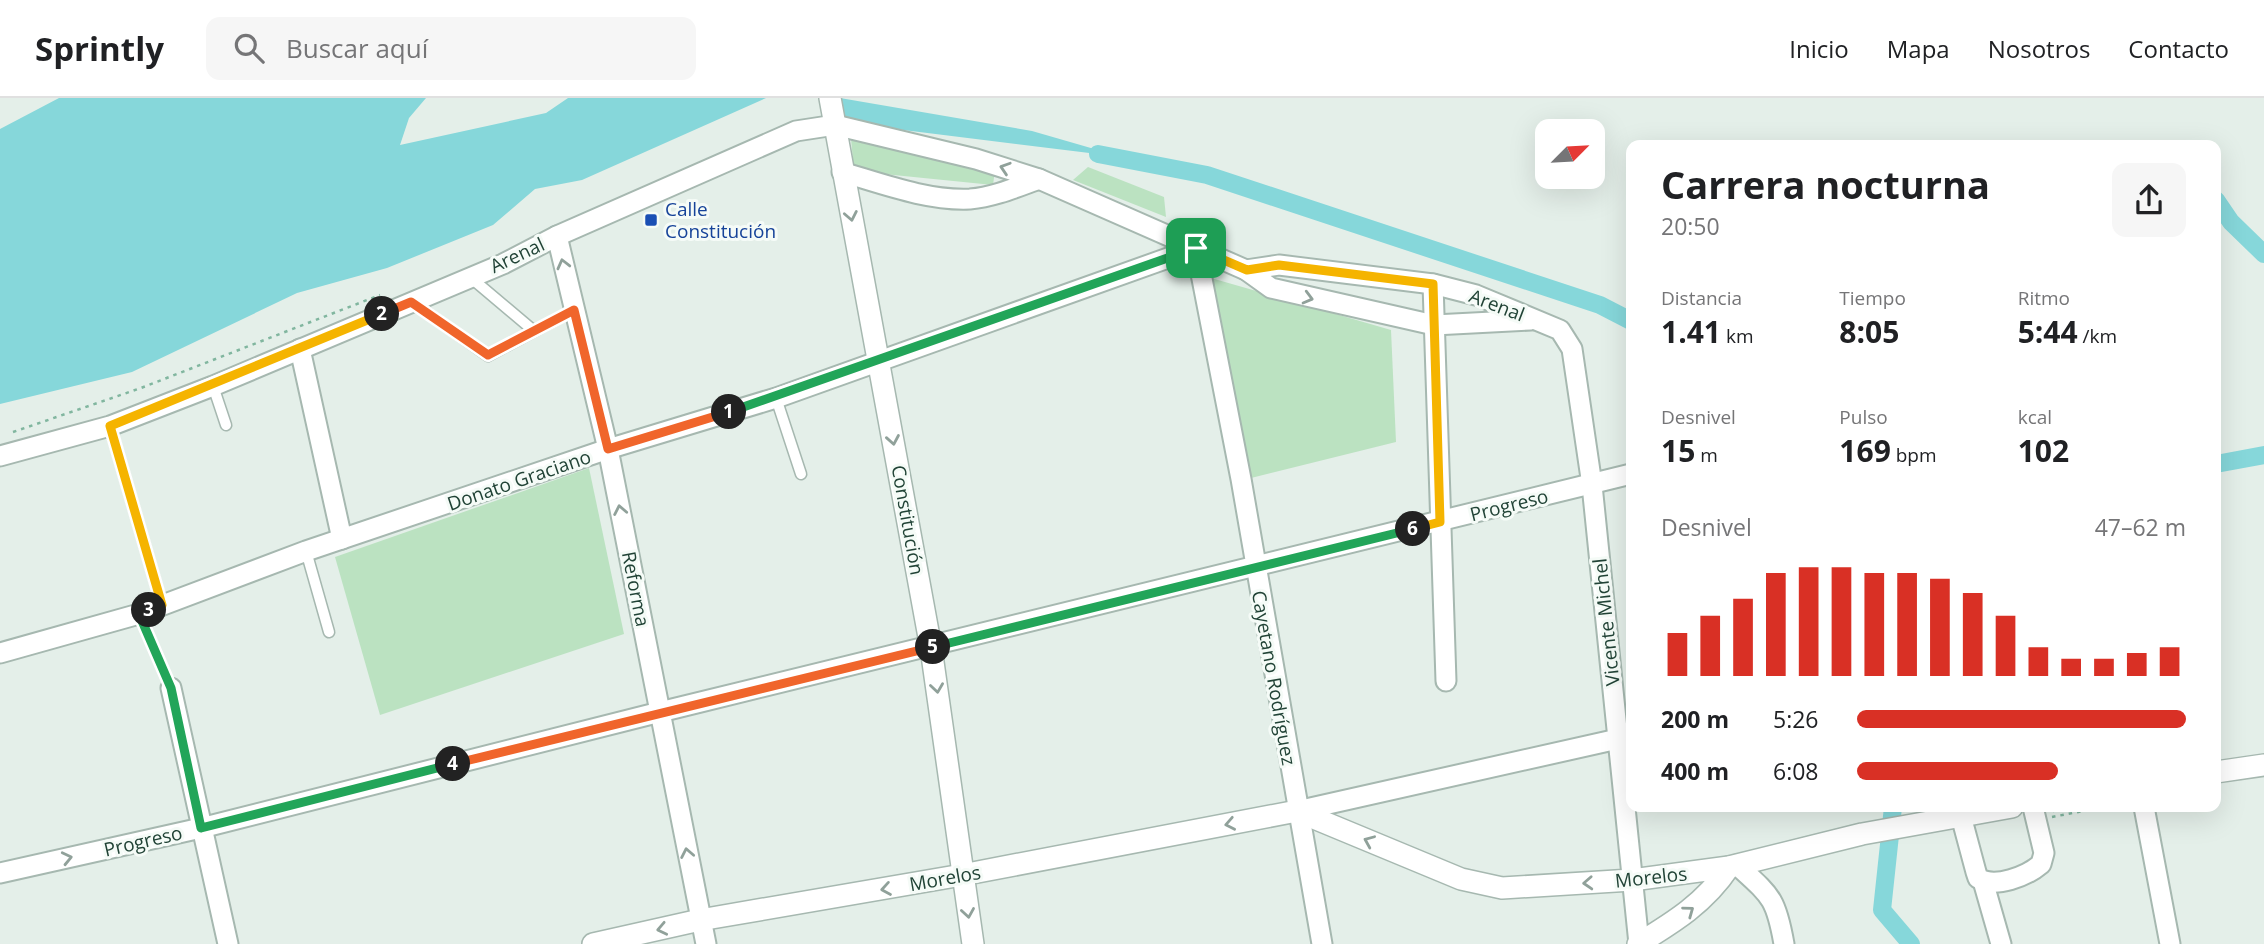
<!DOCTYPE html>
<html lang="es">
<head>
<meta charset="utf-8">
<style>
  body { margin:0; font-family:"Open Sans",sans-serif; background:#f6f6f6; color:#202124; height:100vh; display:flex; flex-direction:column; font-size:26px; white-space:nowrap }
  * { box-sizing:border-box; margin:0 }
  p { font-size:23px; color:#757577 }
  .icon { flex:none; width:38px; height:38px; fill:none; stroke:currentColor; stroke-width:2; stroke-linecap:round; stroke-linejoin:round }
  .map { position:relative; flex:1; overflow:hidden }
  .drawer { position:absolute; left:1626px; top:42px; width:595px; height:672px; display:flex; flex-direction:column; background:#fff; border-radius:14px; box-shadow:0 7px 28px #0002 }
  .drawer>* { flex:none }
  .needle { width:46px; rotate:66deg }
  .buttons { position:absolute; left:1535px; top:21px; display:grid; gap:14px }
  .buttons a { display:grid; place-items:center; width:70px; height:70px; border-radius:14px; background:#fff; box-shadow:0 7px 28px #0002; font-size:35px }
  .pin { position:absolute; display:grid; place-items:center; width:60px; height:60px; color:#fff; margin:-30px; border-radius:14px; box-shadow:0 4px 10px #0006 }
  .km { position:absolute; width:35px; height:35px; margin:-18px; border-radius:50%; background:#222; color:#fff; font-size:19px; line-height:35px; text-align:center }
  .round { display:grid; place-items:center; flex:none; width:74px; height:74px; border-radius:14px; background:#f6f6f6 }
  .overview { display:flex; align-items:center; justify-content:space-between; height:119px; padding:0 35px }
  h1 { font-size:38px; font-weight:700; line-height:52px }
  .stats { display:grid; grid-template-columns:repeat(3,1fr); gap:10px; height:119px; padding:7px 35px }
  .stats div { display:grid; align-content:center }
  .stats b { font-size:30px; font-weight:700 }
  .stats small { font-size:19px; font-weight:400 }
  .stats p { font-size:19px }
  .chart { height:196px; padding:14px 35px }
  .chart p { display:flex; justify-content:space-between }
  .chart svg { width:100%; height:126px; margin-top:7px; stroke:#d93025; stroke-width:6 }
  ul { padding:0 35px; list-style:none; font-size:23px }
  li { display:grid; grid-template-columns:112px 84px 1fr; align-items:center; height:52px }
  li i { height:18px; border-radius:9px; background:#d93025 }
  header { display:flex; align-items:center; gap:42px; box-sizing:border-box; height:98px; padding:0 35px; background:#fff; border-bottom:2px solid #e0e0e0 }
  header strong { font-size:33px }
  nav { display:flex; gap:38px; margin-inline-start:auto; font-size:24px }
  .search { width:490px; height:63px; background:#f6f6f6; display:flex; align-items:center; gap:18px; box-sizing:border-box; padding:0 24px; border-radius:14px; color:#757577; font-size:26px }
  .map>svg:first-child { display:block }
  .green { fill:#bbe2c1 }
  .water { fill:#86d7da }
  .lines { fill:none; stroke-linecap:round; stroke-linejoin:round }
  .canal { stroke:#86d7da; stroke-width:18 }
  .service-casing { stroke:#a6b8b0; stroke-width:13 }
  .minor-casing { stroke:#a6b8b0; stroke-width:23 }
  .tertiary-casing { stroke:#a6b8b0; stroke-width:24 }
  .path { stroke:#81b69f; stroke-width:2.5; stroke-dasharray:3.5 5; stroke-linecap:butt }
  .service { stroke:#fff; stroke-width:10 }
  .minor { stroke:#fff; stroke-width:19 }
  .tertiary { stroke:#fff; stroke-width:21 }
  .oneway { stroke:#90a19a }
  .split-1-casing { stroke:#fff; stroke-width:14 }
  .split-2-casing { stroke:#fff; stroke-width:14 }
  .split-3-casing { stroke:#fff; stroke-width:14 }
  .split-4-casing { stroke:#fff; stroke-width:14 }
  .split-5-casing { stroke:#fff; stroke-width:14 }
  .split-6-casing { stroke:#fff; stroke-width:14 }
  .split-7-casing { stroke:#fff; stroke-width:14 }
  .split-1 { stroke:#22a559; stroke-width:9 }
  .split-2 { stroke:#f0652b; stroke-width:9 }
  .split-3 { stroke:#f5b400; stroke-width:9 }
  .split-4 { stroke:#22a559; stroke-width:9 }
  .split-5 { stroke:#f0652b; stroke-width:9 }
  .split-6 { stroke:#22a559; stroke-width:9 }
  .split-7 { stroke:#f5b400; stroke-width:9 }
  .transit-dot { fill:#1a4fb4; stroke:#f5fbf7; stroke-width:2.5 }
  .labels { text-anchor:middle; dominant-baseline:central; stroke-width:6; stroke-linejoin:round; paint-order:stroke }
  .transit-label { font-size:19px; fill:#164399; stroke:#f5fbf7; text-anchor:start }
  .street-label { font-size:19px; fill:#214336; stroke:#f5fbf7 }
</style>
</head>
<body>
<header>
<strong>Sprintly</strong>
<div class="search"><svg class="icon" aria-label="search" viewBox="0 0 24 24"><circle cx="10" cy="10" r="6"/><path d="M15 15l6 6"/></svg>Buscar aquí</div>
<nav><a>Inicio</a><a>Mapa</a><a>Nosotros</a><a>Contacto</a></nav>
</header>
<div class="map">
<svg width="2264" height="846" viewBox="0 0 2264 846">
  <rect width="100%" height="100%" fill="#e4efe9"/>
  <!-- green -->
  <g class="green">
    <polygon points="851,41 995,72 993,87 854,73"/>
    <polygon points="1088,69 1164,99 1166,119 1073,82"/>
    <polygon points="1211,180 1391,232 1396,344 1247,381"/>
    <polygon points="589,370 624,536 380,617 335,459"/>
  </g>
  <!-- water -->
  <g class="water">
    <polygon points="59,0 426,0 409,20 400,47 546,15 568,0 766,0 582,82 535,91 493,127 387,170 297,195 132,274 0,306 0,31"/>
    <polygon points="840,0 1032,33 1122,59 847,25"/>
  </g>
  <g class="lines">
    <!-- canal -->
    <g class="canal">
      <polyline points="1098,56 1207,77 1600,207 1631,223"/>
      <polyline points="2216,102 2231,124 2264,156"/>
      <polyline points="2216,366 2264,357"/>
      <polyline points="1893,709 1882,812 1911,846"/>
    </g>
    <!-- service casing -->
    <g class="service-casing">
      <g id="service">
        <polyline points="470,179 534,233"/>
        <polyline points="412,204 488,258 574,212"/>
        <polyline points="213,288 226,327"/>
        <polyline points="776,300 801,376"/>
        <polyline points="110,328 162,507"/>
        <polyline points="306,453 329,534"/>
      </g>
    </g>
    <!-- minor casing -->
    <g class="minor-casing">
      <g id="minor">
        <polyline points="1039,81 1246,172 1271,190 1434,227 1531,222"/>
        <polyline points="557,138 608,351 706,846"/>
        <polyline points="1246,172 1279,167 1433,186 1476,197 1560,232 1572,251 1592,387 1639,846"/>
        <polyline points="1433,186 1446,583"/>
        <polyline points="300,251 342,441"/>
        <path d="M0 358 110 328 213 288 503 166 557 138 796 33 835 27 976 61 1039 81C1017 89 994 99 970 101 928 103 883 86 842 74"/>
        <polyline points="0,555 139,516 306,453 608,351 776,300 1196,150 1241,381 1322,846"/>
        <polyline points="171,590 228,846"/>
        <polyline points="2144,709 2170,846"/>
        <polyline points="1297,713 1631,638"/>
        <path d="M1961 718 1976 774 1978 780C1995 791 2027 778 2041 766L2044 755 2033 709"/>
        <path d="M1737 767C1771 798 1776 800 1784 846"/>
        <polyline points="0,775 201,730 660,614 1631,376"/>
        <polyline points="1983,783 2001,846"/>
      </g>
    </g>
    <!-- tertiary casing -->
    <g class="tertiary-casing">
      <g id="tertiary">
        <polyline points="830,0 931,550 973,846"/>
        <polyline points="2216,674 2264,667"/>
        <polyline points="593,846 700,822 962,777 1297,713 1461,781 1502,790 1632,782 1729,769 1862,736 2012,709"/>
        <path d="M1638 846C1674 824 1705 805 1729 769"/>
      </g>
    </g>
    <!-- path -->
    <g class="path">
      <polyline points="13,334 141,290 380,197"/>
      <polyline points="146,532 164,574"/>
      <polyline points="2053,713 2072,709"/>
      <polyline points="2052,719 2104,709"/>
    </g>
    <!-- service -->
    <use href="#service" class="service"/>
    <!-- minor -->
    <use href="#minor" class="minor"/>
    <!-- tertiary -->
    <use href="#tertiary" class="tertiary"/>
  </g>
  <!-- one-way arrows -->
  <defs><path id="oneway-chevron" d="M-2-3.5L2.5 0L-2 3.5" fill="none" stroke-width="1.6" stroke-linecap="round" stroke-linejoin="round" transform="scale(1.75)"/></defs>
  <g class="oneway">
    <use href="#oneway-chevron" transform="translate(1005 70) rotate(-162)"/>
    <use href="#oneway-chevron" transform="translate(851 118) rotate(79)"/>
    <use href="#oneway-chevron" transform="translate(563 166) rotate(-104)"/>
    <use href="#oneway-chevron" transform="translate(1308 200) rotate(15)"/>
    <use href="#oneway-chevron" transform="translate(893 342) rotate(80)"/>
    <use href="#oneway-chevron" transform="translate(620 412) rotate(-101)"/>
    <use href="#oneway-chevron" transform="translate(937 590) rotate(82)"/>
    <use href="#oneway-chevron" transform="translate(1230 726) rotate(169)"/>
    <use href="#oneway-chevron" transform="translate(1369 743) rotate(-157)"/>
    <use href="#oneway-chevron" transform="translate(687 755) rotate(-101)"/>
    <use href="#oneway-chevron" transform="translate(67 760) rotate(-13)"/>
    <use href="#oneway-chevron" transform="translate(1588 785) rotate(177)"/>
    <use href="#oneway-chevron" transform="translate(886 791) rotate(170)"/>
    <use href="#oneway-chevron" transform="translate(1689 813) rotate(-36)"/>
    <use href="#oneway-chevron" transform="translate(968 815) rotate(81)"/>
    <use href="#oneway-chevron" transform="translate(662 831) rotate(168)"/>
  </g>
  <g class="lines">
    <!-- split-1 casing -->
    <g class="split-1-casing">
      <polyline id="split-1" points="729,314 1196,150"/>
    </g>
    <!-- split-2 casing -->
    <g class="split-2-casing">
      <polyline id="split-2" points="382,216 411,204 488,257 574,212 608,351 729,314"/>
    </g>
    <!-- split-3 casing -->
    <g class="split-3-casing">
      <polyline id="split-3" points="149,512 162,507 110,328 382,216"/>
    </g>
    <!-- split-4 casing -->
    <g class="split-4-casing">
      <polyline id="split-4" points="149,512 139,516 171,590 201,730 453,666"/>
    </g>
    <!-- split-5 casing -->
    <g class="split-5-casing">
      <polyline id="split-5" points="453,666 933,549"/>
    </g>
    <!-- split-6 casing -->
    <g class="split-6-casing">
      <polyline id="split-6" points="933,549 1413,431"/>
    </g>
    <!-- split-7 casing -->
    <g class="split-7-casing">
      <polyline id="split-7" points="1196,150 1247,172 1279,167 1433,186 1440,424 1413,431"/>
    </g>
    <!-- split-1 -->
    <use href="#split-1" class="split-1"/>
    <!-- split-2 -->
    <use href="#split-2" class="split-2"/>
    <!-- split-3 -->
    <use href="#split-3" class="split-3"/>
    <!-- split-4 -->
    <use href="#split-4" class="split-4"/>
    <!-- split-5 -->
    <use href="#split-5" class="split-5"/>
    <!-- split-6 -->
    <use href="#split-6" class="split-6"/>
    <!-- split-7 -->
    <use href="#split-7" class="split-7"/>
  </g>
  <!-- markers -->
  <rect class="transit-dot" x="644" y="115" width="14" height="14" rx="3.5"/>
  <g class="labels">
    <!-- transit labels -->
    <g class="transit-label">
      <text x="665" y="111">Calle<tspan x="665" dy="22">Constitución</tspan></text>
    </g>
    <!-- street labels -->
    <g class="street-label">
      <text transform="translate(517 157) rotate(-25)">Arenal</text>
      <text transform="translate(1497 207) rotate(21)">Arenal</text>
      <text transform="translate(519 382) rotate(-19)">Donato Graciano</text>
      <text transform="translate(1509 407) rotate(-14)">Progreso</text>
      <text transform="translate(908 422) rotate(80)">Constitución</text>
      <text transform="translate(636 491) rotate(79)">Reforma</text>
      <text transform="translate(1606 524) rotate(-96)">Vicente Michel</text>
      <text transform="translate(1274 580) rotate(80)">Cayetano Rodríguez</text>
      <text transform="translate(143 743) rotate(-13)">Progreso</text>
      <text transform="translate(1651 779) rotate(-6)">Morelos</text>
      <text transform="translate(945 780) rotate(-10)">Morelos</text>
    </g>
  </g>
</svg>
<div class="buttons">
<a><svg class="needle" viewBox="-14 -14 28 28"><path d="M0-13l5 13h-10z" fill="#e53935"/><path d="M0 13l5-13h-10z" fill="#757577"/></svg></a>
</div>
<div class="pin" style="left:1196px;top:150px;background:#1e9e55"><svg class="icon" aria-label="arrive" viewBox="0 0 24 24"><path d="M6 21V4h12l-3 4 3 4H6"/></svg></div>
<b class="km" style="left:729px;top:314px">1</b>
<b class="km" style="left:382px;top:216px">2</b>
<b class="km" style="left:149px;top:512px">3</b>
<b class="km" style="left:453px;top:666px">4</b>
<b class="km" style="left:933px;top:549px">5</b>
<b class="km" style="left:1413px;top:431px">6</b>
<section class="drawer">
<div class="overview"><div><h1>Carrera nocturna</h1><p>20:50</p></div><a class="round"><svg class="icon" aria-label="share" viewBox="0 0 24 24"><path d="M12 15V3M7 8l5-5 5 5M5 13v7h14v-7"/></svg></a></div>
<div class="stats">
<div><p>Distancia</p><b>1.41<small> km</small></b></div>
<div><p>Tiempo</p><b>8:05</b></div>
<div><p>Ritmo</p><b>5:44<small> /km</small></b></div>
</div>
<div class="stats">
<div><p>Desnivel</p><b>15<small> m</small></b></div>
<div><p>Pulso</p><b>169<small> bpm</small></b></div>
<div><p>kcal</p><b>102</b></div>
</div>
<div class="chart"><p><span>Desnivel</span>47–62 m</p>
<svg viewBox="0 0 160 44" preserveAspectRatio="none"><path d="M5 44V29M15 44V23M25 44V17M35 44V8M45 44V6M55 44V6M65 44V8M75 44V8M85 44V10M95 44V15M105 44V23M115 44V34M125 44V38M135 44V38M145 44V36M155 44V34"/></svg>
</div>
<ul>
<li><b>200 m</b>5:26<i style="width:100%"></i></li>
<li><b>400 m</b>6:08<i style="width:61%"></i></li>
</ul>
</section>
</div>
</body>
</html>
